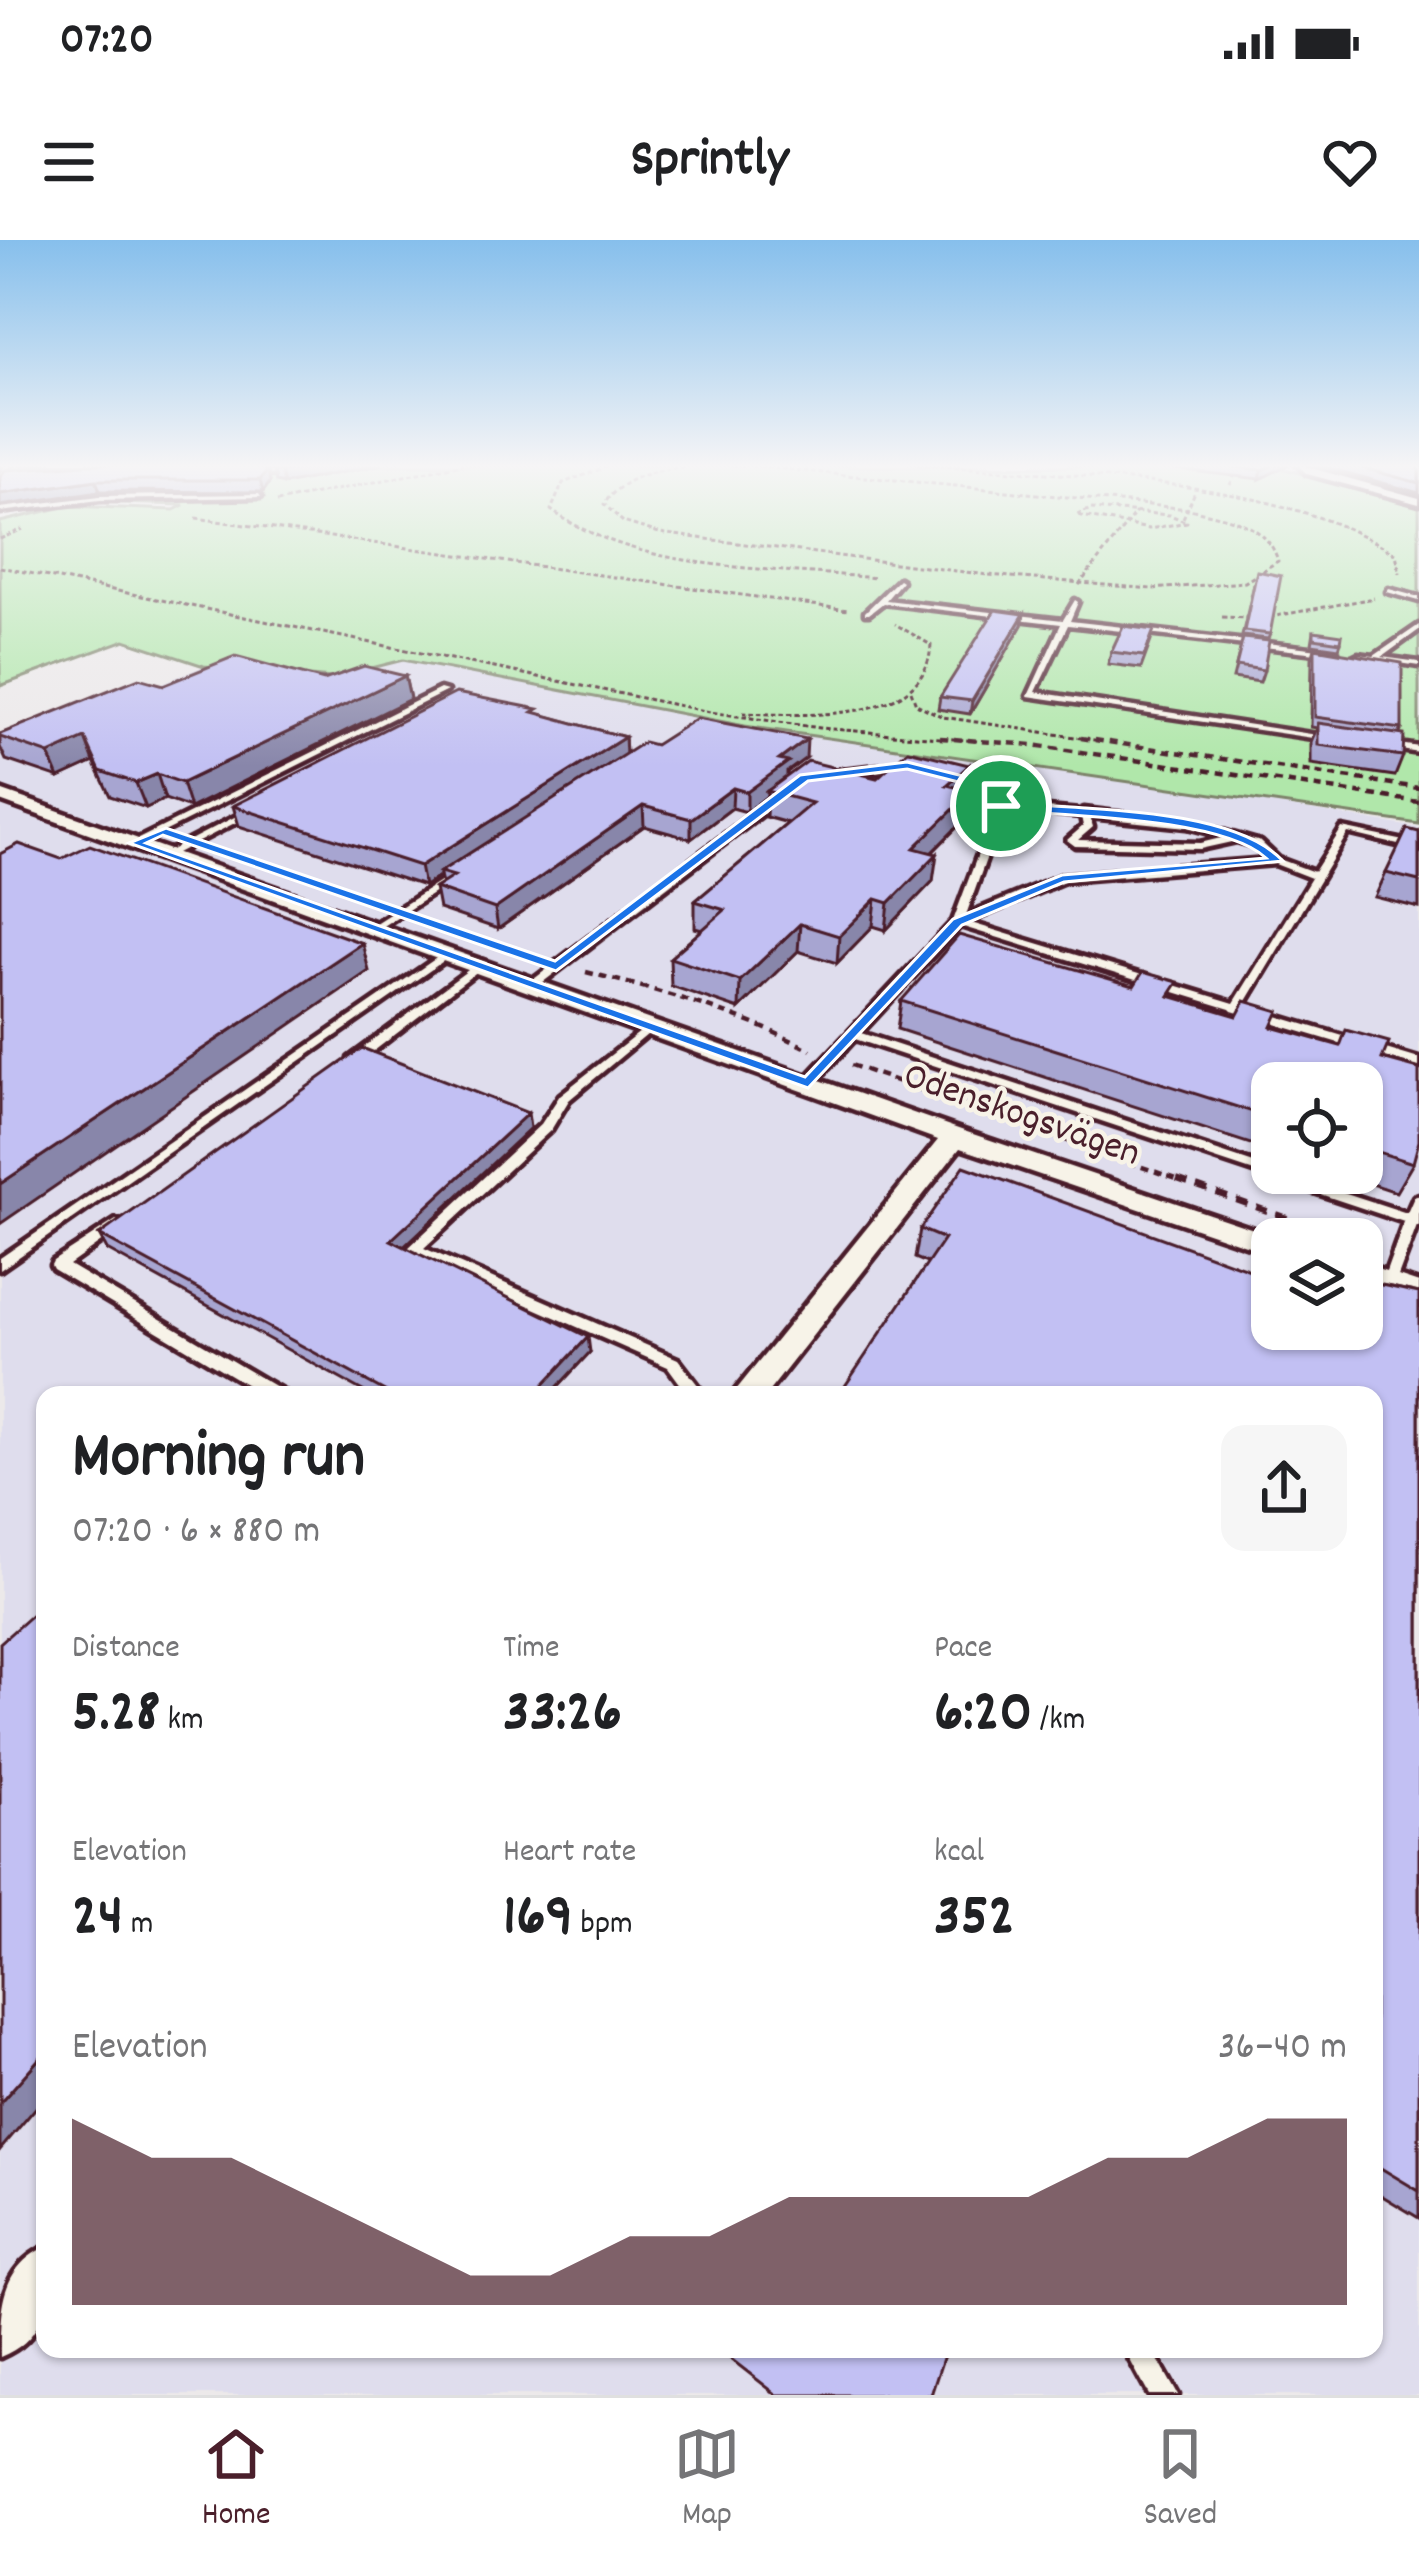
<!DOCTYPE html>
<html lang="en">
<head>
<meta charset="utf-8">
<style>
  body { margin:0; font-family:Dekko,sans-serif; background:#f6f6f6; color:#202124; height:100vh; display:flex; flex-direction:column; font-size:45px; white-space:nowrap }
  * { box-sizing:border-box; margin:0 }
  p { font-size:39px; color:#757577 }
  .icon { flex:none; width:66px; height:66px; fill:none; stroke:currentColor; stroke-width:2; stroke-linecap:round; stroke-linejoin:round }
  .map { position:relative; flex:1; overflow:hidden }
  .details { position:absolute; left:36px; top:1146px; width:1347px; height:972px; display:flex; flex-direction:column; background:#fff; border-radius:24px; box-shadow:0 3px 9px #0004 }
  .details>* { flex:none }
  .buttons { position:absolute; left:1251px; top:822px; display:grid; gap:24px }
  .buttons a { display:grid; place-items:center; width:132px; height:132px; border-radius:24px; background:#fff; box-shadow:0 3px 9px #0004; font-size:60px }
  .pin { position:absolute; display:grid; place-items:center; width:102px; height:102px; color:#fff; margin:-51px; border:6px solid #fff; border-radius:50%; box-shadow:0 3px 12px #0007 }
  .round { display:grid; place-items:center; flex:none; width:126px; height:126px; border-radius:24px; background:#f6f6f6 }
  .overview { display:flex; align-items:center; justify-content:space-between; height:204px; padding:0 36px }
  h1 { font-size:66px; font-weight:700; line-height:90px }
  .metrics { display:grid; grid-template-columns:repeat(3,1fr); gap:18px; height:204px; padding:12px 36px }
  .metrics div { display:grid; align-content:center }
  .metrics b { font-size:60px; font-weight:700 }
  .metrics small { font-size:33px; font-weight:400 }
  .metrics p { font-size:33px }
  .chart { height:336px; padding:24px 36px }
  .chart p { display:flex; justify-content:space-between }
  .chart svg { width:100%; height:216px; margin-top:12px; fill:#4a1f2b; opacity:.7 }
  .status { display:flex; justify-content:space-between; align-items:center; height:84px; padding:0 60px; background:#fff; direction:ltr }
  .status svg { height:33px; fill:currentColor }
  header { display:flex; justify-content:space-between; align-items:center; height:156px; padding:0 36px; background:#fff; font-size:54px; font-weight:700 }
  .dock { display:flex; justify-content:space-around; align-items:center; height:168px; border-top:3px solid #e0e0e0; background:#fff; font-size:33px; color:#757577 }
  .dock a { display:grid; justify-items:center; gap:6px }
  .dock .selected { color:#4a1f2b }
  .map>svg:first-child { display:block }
  .built { fill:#dfdded; fill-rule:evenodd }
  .green { fill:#b0e7aa; stroke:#7d836a; stroke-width:3 }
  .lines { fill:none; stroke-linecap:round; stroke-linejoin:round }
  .lane-casing { stroke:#4a1f2b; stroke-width:9 }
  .street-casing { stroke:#4a1f2b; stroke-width:9 }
  .path-far2 { stroke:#4a1f2b; stroke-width:3; stroke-dasharray:4.5 3; stroke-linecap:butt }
  .path-far1 { stroke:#4a1f2b; stroke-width:4.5; stroke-dasharray:8 6; stroke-linecap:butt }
  .path { stroke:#4a1f2b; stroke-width:6; stroke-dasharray:12 9; stroke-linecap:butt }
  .lane { fill:#f7f3e8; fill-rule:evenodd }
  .street { fill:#f7f3e8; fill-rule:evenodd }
  .wall { fill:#a7a5d1; stroke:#4a1f2b; stroke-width:3 }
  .shaded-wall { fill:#8886aa; stroke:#4a1f2b; stroke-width:3 }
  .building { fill:#c2c0f3; stroke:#4a1f2b; stroke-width:3 }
  .route { fill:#1a73e8; stroke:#fff; stroke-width:3; fill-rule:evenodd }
  .labels { text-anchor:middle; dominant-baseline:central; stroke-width:9; stroke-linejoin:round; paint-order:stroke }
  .far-street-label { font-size:39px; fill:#4a1f2b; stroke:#f7f3e8 }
</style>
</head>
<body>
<div class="status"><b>07:20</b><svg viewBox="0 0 49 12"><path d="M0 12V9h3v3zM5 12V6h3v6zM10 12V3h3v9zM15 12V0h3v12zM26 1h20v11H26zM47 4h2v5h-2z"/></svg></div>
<header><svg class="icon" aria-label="menu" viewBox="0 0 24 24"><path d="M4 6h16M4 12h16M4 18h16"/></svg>Sprintly<svg class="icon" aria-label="heart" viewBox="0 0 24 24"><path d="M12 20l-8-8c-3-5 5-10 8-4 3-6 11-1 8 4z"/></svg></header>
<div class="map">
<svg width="1419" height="2155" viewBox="0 0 1419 2155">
  <rect width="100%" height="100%" fill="#ece9ea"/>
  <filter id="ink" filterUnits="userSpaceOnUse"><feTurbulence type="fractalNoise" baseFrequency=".00833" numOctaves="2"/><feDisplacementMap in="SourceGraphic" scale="24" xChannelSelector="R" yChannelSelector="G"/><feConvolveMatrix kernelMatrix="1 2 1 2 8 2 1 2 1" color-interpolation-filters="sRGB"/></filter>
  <g filter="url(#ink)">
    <!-- built -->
    <path class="built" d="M403 420 745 485 1028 524 1419 588V2155H0V509L204 426 332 438ZM1272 843H1362V933H1272ZM1272 999H1362V1089H1272ZM45 1155H1374V2109H45Z"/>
    <!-- green -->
    <polygon class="green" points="0,224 1277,227 1419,265 1419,584 745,486 403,420 332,438 204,426 125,400 0,446 0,282 68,266 174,270 184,265 79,262 0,274"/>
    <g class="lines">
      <!-- lane casing -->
      <g class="lane-casing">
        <g id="lane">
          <polygon points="6,224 12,224 0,240 0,234"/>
          <polygon points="226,224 234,224 252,231 299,234 251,235"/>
          <polygon points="259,254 261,257 100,260 0,272 0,268 100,256"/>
          <polygon points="899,339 902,341 886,360 1063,380 1075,360 1078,362 1070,381 1337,411 1334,415 1068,385 1036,452 1337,498 1333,501 1028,456 1061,384 883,363 869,374 865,374 865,372"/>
          <polygon points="1389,349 1419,357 1419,361 1387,352"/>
          <polygon points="1419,385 1419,390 1382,417 1419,422 1419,426 1354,416 1358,414 1374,416"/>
          <polygon points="440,449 447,451 138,605 130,603"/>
          <polygon points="1386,502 1419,507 1419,513 1383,507 1383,503"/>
          <polygon points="905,523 908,524 908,528 833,537 829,534 833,531"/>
          <path d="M951 534 1002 547 1005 564 1080 571 1084 569 1191 582 1261 602 1279 619 1314 632 1342 588 1419 604V610L1348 593 1244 766 1419 819V827L1232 771 1230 769 960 686 861 793 1272 929V933H1285L1407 973 1414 957 1419 955V987L1417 986 1394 1047 1389 1048 1382 1043 1404 982 855 799 812 846H804V840L953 681 996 566 995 551 948 539 947 537ZM1004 569 1081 576 1083 586 1067 600 1075 606 1200 609 1236 601 1255 606 1268 619 1062 635 966 675ZM1090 577 1187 587 1225 597 1200 603 1078 600 1093 587ZM1275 624 1311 638 1234 763 968 682 1064 641Z"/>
          <polygon points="777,555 785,557 538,746 530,746 530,742"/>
          <polygon points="248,570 256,572 171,616 163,614"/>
          <polygon points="457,631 461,632 461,636 378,689 369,687"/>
          <polygon points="448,710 452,711 452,715 0,1030 0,1018"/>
          <polygon points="479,722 483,723 483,727 357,824 349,824 349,818"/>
          <polygon points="650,784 654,785 654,789 569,860 551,890 424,1008 678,1119 701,1149 697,1155 680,1155 684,1149 668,1127 409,1013 407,1009 541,884 560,855"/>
          <polygon points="116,980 121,982 123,985 121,988 69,1025 283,1151 285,1155 264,1155 53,1029 51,1025 53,1021"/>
          <polygon points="1124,2109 1152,2109 1178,2155 1149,2155"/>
        </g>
      </g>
      <!-- street casing -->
      <g class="street-casing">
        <g id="street">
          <polygon points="1297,224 1419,258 1419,264 1307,234"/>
          <polygon points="0,550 964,891 1283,999 1272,999 1272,1014 960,908 766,1155 732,1155 938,900 0,561"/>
          <polygon points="1362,1024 1419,1043 1419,1065 1362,1045"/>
          <path d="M45 2007C45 2055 53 2095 0 2117 0 2068 0 2029 45 2007Z"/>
        </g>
      </g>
      <!-- path-far2 -->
      <g class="path-far2">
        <path d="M614 224 563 243 551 270C640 333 770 327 875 338"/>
        <path d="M917 224C1063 237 1271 234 1396 314L1400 333"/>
        <path d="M744 225 1189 269C1223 277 1267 282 1278 321L1245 342 1152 349 988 335 659 293 623 282 604 264C632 222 698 226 744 225Z"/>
        <polyline points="1230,245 1240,224"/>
        <polyline points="277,262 462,224"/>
        <polygon points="1091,269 1170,275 1187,282 1149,289 1077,275"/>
        <polyline points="196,278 848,370"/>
        <polyline points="1183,278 1195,252"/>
        <polyline points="0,299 23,289"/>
        <polyline points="0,327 710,472 820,488 977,501"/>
        <polyline points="1079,345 1136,272"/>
        <polyline points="1222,377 1251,378"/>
        <polyline points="1270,377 1374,358"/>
        <polyline points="911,451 916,464 943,477 1101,501"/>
        <path d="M743 473C803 475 926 486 931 405L895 384"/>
      </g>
      <!-- path-far1 -->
      <g class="path-far1">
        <polyline points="940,498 1033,505 1419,562"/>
        <polyline points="1081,498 1419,548"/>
        <path d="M586 732C664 752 739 773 811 810"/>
        <polyline points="851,825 1185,942"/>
      </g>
      <!-- path -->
      <polyline class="path" points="1177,939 1346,999"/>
      <!-- lane -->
      <use href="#lane" class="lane"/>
      <!-- street -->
      <use href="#street" class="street"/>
    </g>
    <!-- wall -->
    <g class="wall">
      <polygon points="22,224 383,224 284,244 276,242 274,230 290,227 272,229 252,226 268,230 270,242 263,252 100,251 0,266 0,237 23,229"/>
      <polygon points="1131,224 1289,224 1260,239"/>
      <polygon points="1314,224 1419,224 1419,253"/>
      <polygon points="1257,331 1270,394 1268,399 1242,396"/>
      <polygon points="1024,374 1022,385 970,474 938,469 940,457"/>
      <polygon points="1314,391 1341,402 1339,408 1312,404"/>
      <polygon points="1243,398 1264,430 1260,442 1233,438"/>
      <polygon points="1151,401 1141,428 1108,424 1111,412"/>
      <polygon points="1315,408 1402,489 1399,495 1403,516 1395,536 1311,524 1311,502 1317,488 1311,487 1312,418"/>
      <polygon points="405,436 410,459 190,568 165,559 146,568 110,556 94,522 59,538 6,520 0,507 0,494 164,445"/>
      <polygon points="539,474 625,497 626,514 655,505 806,518 787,532 787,536 877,538 965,549 972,551 968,576 932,613 933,641 886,690 873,686 837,723 798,711 739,769 671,746 670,718 702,690 695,688 695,661 788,583 766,577 767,556 747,572 732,568 691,599 644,586 498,689 439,669 435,648 442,644 440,636 424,646 239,586 233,566"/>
      <polygon points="1419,592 1419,668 1375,657 1386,633"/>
      <polygon points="1173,757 1382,819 1413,923 1396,952 1339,933 1362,933 1362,843 1272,843 1272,911 897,789 901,761"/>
      <polygon points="530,888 404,1007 590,1112 550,1155 370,1155 107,1010 99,995"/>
      <polygon points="920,989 1362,1089 1362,1051 1367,1042 1419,1053 1419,1978 1374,1951 1374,1155 927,1023 915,1018"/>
    </g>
    <!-- shaded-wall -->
    <g class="shaded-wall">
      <polygon points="22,224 90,224 23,229"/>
      <polygon points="271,224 313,224 272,229"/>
      <polygon points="323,224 383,224 284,244 281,232"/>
      <polygon points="1275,224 1289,224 1260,239 1262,230"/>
      <polygon points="268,230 270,242 263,252 260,240"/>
      <polygon points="96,240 100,251 0,266 0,254"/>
      <polygon points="1024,374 1022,385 970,474 972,461"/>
      <polygon points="405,436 410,459 190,568 182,543"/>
      <polygon points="625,497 626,516 440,632 440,636 424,646 420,626"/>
      <polygon points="85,498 94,522 59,538 49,514"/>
      <polygon points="807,499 806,518 787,532 787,541 767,551 767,556 747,572 747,552 779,520"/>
      <polygon points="969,525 965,550 947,545"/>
      <polygon points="157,534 165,559 146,568 136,543"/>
      <polygon points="733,548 732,568 691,599 691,579"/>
      <polygon points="972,551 968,576 910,634 914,608"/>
      <polygon points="643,566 644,586 498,689 495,669"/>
      <polygon points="937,614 933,641 886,690 889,663"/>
      <polygon points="876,659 873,686 837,723 839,696"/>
      <polygon points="800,684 798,711 739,769 740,741"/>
      <polygon points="362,703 369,731 0,984 0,944"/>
      <polygon points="528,873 530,888 395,1015 391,1000"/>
      <polygon points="588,1097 590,1112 550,1155 534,1155"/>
      <polygon points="45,1812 45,1857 0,1910 0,1863"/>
    </g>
    <!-- building -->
    <g class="building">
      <polygon points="83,224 246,224 268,230 260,240 96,240 0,254 0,237 5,230"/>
      <polygon points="307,224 323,224 281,232 274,230"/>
      <polygon points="1207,224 1275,224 1262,230"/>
      <polygon points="1348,224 1419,224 1419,243"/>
      <polygon points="1257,331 1281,336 1270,394 1244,391"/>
      <polygon points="995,370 1024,374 972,461 940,457"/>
      <polygon points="1123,386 1154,390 1144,416 1111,412"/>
      <polygon points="1314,391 1342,395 1341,402 1314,398"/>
      <polygon points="1243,398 1269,401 1264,430 1236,426"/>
      <polygon points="1315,408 1402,423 1402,489 1315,477"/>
      <polygon points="235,416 324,440 364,426 405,436 182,543 157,534 136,543 100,531 85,498 49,514 0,497 0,494 139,438 164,445"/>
      <polygon points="456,453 538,469 533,472 625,497 420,626 233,566"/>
      <polygon points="697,478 807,499 779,520 788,522 747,552 733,548 691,579 643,566 495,669 435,648 454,636 440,632 644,502 655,505"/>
      <polygon points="1318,483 1404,495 1403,516 1318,505"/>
      <polygon points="908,510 969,525 947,545 972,551 914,608 937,614 889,663 876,659 839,696 800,684 740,741 670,718 725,670 695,661 812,563 767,551 808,521 877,538"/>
      <polygon points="1407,589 1419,592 1419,641 1386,633"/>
      <polygon points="19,604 61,619 90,605 362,703 0,944 0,614"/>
      <polygon points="959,695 1134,746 1143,732 1178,742 1169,756 1237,776 1245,761 1279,771 1272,787 1340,806 1346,790 1389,802 1382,819 1419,829 1419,901 1413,923 1362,907 1362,843 1272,843 1272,878 901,761"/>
      <polygon points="362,808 528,873 391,1000 588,1097 534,1155 392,1155 99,995"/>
      <polygon points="964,926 1272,1038 1272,1089 1362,1089 1362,1070 1376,1076 1367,1042 1419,1053 1419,1951 1374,1924 1374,1155 839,1155 944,999 920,989"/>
      <polygon points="45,1363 45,1812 0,1863 0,1403"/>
      <polygon points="718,2109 946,2109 931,2155 777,2155"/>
    </g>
  </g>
  <!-- sky -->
  <linearGradient id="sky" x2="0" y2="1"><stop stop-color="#86bfec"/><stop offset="0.43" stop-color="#f6f5f6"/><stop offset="1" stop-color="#f6f5f6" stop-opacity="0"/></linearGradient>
  <rect width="1419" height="526" fill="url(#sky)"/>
  <!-- route -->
  <path class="route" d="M907 522 1003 546 1007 563C1081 570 1231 566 1283 621L1064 642 962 685 808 848 129 603 166 588 555 721 800 535ZM907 529 994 551 995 566 1001 570C1064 576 1221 577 1266 618L1062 635 953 679 805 837 146 603 163 595 556 731 808 541Z"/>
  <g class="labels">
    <!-- far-street labels -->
    <g class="far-street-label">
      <text transform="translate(1021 877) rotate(19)">Odenskogsvägen</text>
    </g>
  </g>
</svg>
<div class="buttons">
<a><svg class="icon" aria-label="locate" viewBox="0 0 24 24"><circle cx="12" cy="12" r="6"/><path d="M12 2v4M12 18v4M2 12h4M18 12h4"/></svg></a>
<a><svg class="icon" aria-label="layers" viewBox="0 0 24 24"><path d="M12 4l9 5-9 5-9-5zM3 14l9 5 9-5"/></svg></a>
</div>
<div class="pin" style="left:1001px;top:566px;background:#1e9e55"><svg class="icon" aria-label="arrive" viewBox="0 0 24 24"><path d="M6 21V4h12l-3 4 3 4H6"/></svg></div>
<section class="details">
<div class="overview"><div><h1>Morning run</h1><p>07:20 · 6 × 880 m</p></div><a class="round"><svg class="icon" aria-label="share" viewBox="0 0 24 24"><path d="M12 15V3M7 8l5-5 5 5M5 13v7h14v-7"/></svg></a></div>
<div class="metrics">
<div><p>Distance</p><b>5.28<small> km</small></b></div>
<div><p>Time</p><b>33:26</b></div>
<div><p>Pace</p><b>6:20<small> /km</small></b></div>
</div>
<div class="metrics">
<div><p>Elevation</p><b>24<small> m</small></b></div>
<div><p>Heart rate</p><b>169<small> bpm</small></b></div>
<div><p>kcal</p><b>352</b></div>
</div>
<div class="chart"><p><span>Elevation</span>36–40 m</p>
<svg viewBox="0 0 160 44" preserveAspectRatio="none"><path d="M0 44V6L10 14L20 14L30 22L40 30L50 38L60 38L70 30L80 30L90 22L100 22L110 22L120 22L130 14L140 14L150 6L160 6V44z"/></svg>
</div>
</section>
</div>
<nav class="dock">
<a class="selected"><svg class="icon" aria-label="home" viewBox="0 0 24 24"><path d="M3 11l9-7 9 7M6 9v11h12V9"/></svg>Home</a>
<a><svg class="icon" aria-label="map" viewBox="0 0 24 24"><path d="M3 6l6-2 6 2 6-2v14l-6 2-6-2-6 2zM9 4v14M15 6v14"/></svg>Map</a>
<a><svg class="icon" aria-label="saved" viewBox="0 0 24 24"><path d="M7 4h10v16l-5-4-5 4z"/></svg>Saved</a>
</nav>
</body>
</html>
